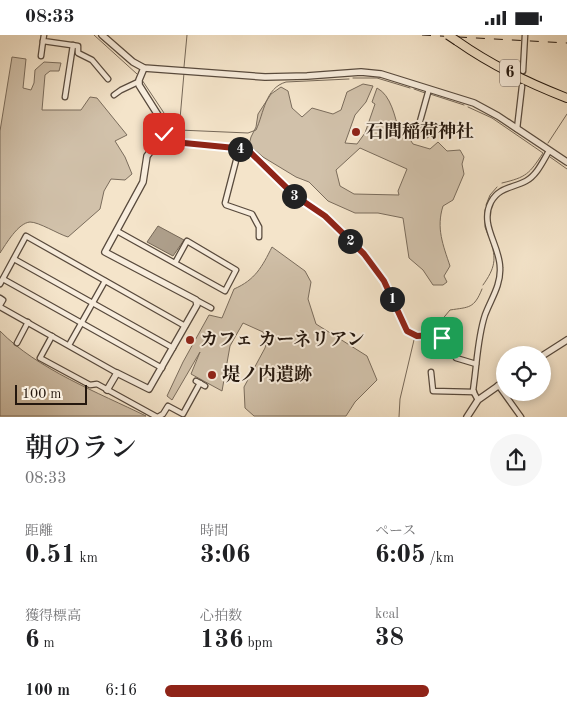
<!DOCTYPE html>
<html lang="ja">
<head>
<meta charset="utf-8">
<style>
  body { margin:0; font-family:"Old Standard TT","Noto Serif JP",serif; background:#f6f6f6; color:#202124; height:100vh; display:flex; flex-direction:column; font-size:19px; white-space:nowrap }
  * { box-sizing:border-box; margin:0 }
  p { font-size:16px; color:#757577 }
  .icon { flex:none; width:28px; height:28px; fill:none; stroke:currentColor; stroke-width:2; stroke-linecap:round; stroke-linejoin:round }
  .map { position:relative; height:382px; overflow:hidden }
  .details { display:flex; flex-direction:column; background:#fff; flex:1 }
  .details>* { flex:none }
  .tools { position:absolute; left:496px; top:311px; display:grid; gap:10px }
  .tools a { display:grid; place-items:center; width:55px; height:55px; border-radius:50%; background:#fff; box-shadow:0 2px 8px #0003; font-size:25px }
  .scale { position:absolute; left:15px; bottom:12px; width:72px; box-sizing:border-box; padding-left:5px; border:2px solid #24170e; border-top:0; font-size:14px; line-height:18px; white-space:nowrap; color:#24170e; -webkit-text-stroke:4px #f8eddd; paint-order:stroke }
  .pin { position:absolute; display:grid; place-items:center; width:42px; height:42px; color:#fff; margin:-21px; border-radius:10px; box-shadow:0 2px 8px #0006 }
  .km { position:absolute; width:25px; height:25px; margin:-12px; border-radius:50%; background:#222; color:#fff; font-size:14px; line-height:25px; text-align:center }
  .round { display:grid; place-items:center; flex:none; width:52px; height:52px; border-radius:26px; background:#f6f6f6 }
  .head { display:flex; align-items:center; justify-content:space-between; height:85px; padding:0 25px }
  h1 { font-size:28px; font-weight:600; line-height:38px }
  .stats { display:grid; grid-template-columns:repeat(3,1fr); gap:8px; height:85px; padding:5px 25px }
  .stats div { display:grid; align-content:center }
  .stats b { font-size:25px; font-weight:600 }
  .stats small { font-size:14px; font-weight:400 }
  .stats p { font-size:14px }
  ul { padding:0 25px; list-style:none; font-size:16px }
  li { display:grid; grid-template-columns:80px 60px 1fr; align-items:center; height:38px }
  li i { height:12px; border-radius:6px; background:#8f2418 }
  .status { display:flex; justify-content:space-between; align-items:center; height:35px; padding:0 25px; background:#fff; direction:ltr }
  .status svg { height:14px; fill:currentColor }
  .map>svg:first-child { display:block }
  .green { fill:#d1c1aa; stroke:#7a6c5c; fill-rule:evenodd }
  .water { fill:#ad9e8a; stroke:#766858 }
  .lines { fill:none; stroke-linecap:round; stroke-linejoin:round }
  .stream { stroke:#766858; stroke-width:1 }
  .minor-casing { stroke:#584a3d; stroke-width:7 }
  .tertiary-casing { stroke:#584a3d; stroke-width:8 }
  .trunk-casing { stroke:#24170e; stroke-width:10 }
  .minor { stroke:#f8eddd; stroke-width:4.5 }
  .tertiary { stroke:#f8eddd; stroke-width:5.5 }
  .trunk { stroke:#f4e4ca; stroke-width:8 }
  .rail { stroke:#24170e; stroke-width:1; stroke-dasharray:9 9; stroke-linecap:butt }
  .trunk-bridge-casing { stroke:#24170e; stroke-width:10; stroke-linecap:butt }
  .trunk-bridge { stroke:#f4e4ca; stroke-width:8 }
  .route-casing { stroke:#fff; stroke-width:10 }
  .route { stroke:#8f2418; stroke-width:6 }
  .poi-dot { fill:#8f2418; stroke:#f8eddd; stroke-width:2 }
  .labels { text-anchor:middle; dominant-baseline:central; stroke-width:4; stroke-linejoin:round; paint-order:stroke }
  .shield { fill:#f8eddd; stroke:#64574c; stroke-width:1 }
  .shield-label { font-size:16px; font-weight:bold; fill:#24170e }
  .poi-label { font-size:18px; font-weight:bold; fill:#24170e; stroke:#f8eddd; text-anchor:start }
</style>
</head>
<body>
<div class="status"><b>08:33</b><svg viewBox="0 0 49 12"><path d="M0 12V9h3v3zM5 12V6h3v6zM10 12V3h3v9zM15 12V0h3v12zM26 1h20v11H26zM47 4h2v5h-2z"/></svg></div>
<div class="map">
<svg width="567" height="382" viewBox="0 0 567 382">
  <rect width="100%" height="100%" fill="#f4e4ca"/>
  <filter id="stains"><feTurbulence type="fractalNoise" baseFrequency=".004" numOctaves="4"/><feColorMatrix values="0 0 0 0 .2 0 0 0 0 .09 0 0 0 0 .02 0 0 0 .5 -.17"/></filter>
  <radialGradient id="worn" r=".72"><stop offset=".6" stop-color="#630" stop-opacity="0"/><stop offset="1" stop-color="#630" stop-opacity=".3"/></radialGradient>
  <!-- green -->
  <g class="green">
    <path d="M12 22 26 24 23 53 31 55 34 48 35 35 44 27 61 28 59 36H50L45 40 42 75H81L90 62 97 63 127 100 115 106 125 122 132 139 125 145 111 144 104 156 100 174 68 202C58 199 39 187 30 187 18 188 6 209 0 218V96Z"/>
    <path d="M363 49 373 51 366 67 355 80 345 108 357 109 365 98 375 69 372 67 377 53C391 60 395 82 399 96L405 97 413 109 430 114 438 107 447 116 460 115 464 122 462 129 464 139 453 165 443 171C436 193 443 210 450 231L444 241 447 247 443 250H433L423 235 409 223 403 183 378 178H355L328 166 309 147 296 142 263 122 249 110 251 102 256 92 258 79 271 59 281 52 288 56 292 73 302 82 312 73 333 79 341 75 347 57ZM360 113 407 134 398 156 399 160 354 159 340 151 336 135Z"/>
    <path d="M272 212 305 236 311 247 308 264 316 289 367 321 377 345 355 367 346 381H254L245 373 244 352 265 313 267 306 263 297 243 288 230 311 222 356 191 339 200 317 172 365 167 361 183 327 209 280 222 283 234 254C255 245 262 232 272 212Z"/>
    <path d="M0 296C37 334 99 358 146 381H0Z"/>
  </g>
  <!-- water -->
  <polygon class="water" points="158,191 184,205 173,221 147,207"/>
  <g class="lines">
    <!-- stream -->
    <g class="stream">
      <polyline points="94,0 137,39"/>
      <polyline points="184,32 187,0"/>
      <polyline points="353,43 377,43 410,53"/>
      <path d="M142 45 174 93 179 95 248 98 256 95C264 78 265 53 286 47L349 44"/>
      <polyline points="414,54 425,58"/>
      <polyline points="430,59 464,70"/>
      <path d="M468 72 492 83 543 118C529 139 527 142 502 148"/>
      <polyline points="177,86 180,84 184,38"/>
      <polyline points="548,108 567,79"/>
      <polyline points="550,122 567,134"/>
      <polyline points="486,170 490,160 497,152"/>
      <polyline points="485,175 485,192 488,200"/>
      <path d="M483 250C495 233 497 224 490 205"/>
      <path d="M423 296 440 287 450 275C469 272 474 274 482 254"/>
      <polyline points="399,382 400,364 414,305"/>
    </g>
    <!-- minor casing -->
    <g class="minor-casing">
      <g id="minor">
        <polyline points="44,0 43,6 78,11 78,18 92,25 108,44"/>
        <polyline points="41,21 43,6"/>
        <polyline points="523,36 525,0"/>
        <polyline points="114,60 121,55 138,47"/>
        <polyline points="65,62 73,10"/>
        <polyline points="517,94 522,51"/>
        <polyline points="412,96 426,100"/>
        <polyline points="417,97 429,54"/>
        <polyline points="164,99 174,107 235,113 250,117 294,161 325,181 364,219 384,246 407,296 417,301 434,300 439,302 446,307 456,323 476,329"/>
        <polyline points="239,114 225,168 226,170 252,179 259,192 259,202"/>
        <polyline points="117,196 225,256 236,235 187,206 175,228"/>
        <polyline points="14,224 173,313"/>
        <polyline points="3,244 162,333"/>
        <polyline points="0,249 26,201 185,291"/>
        <polyline points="0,263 3,265 0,270"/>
        <polyline points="196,265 211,273"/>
        <polyline points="0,272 117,338"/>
        <polyline points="52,301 40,323 90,350 97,349 157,382"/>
        <polyline points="17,308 28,287"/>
        <polyline points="69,310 105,246"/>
        <polyline points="431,337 433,356 474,357"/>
        <polyline points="196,346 205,351"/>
        <polyline points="498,350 521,382"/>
        <path d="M478 365 473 356 474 348C477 326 478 301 485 280 491 264 501 250 500 233 500 210 479 190 491 167 499 152 513 153 526 146 537 140 543 126 549 116"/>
        <polyline points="158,382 163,379 168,371 183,379 200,348"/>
      </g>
    </g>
    <!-- tertiary casing -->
    <g class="tertiary-casing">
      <g id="tertiary">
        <polyline points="102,0 133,27 144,33 265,42 307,41 361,37 381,39 474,68 498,81 567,127"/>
        <polyline points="542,321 567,305"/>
        <polyline points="107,355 117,338 149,354 197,270 196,265 105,217 143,147 147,121 164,99 163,88 139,50 139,45 144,33"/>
        <polyline points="467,382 478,365 505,346"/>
      </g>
    </g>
    <!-- trunk casing -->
    <g class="trunk-casing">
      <path id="trunk" d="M457 6C491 30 528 48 567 63"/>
    </g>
    <!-- minor -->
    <use href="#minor" class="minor"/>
    <!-- tertiary -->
    <use href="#tertiary" class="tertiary"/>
    <!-- trunk -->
    <use href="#trunk" class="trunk"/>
    <!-- rail -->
    <polyline class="rail" points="422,0 567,8"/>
    <!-- trunk-bridge casing -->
    <g class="trunk-bridge-casing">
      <polyline id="trunk-bridge" points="448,0 457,6"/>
    </g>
    <!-- trunk-bridge -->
    <use href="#trunk-bridge" class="trunk-bridge"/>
  </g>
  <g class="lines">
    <!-- route casing -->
    <g class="route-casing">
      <polyline id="route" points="164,99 174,107 235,113 250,117 294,160 325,181 364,219 384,246 407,296 417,301 434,300 442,303"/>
    </g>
    <!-- route -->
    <use href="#route" class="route"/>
  </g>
  <!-- markers -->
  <g class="poi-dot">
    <circle cx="356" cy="97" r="5"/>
    <circle cx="190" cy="305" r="5"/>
    <circle cx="212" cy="340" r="5"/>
  </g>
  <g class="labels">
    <!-- shield labels -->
    <rect class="shield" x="500" y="24.5" width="20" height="27" rx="4"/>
    <g class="shield-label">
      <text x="510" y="38">6</text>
    </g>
    <!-- poi labels -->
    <g class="poi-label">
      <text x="366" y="97">石間稲荷神社</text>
      <text x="200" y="305">カフェ カーネリアン</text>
      <text x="222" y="340">堤ノ内遺跡</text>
    </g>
  </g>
  <rect width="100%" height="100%" filter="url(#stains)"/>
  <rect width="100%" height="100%" fill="url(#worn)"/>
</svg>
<div class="tools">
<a><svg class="icon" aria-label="locate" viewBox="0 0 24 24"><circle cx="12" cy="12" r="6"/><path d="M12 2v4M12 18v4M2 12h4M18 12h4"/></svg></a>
</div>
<div class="scale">100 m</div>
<div class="pin" style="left:442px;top:303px;background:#1e9e55"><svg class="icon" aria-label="arrive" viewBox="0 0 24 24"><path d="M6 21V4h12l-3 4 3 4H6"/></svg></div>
<div class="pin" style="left:164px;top:99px;background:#d93025"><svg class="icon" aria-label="check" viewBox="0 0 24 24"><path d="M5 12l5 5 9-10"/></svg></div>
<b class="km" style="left:392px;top:264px">1</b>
<b class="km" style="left:350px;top:206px">2</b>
<b class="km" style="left:294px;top:161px">3</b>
<b class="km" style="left:240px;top:114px">4</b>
</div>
<section class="details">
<div class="head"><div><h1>朝のラン</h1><p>08:33</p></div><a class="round"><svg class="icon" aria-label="share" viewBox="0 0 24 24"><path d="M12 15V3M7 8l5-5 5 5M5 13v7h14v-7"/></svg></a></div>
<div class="stats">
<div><p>距離</p><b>0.51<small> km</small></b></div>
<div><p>時間</p><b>3:06</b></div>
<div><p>ペース</p><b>6:05<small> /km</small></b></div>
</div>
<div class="stats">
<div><p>獲得標高</p><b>6<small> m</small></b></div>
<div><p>心拍数</p><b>136<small> bpm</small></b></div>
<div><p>kcal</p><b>38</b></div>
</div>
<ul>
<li><b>100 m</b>6:16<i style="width:70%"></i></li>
</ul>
</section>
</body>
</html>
